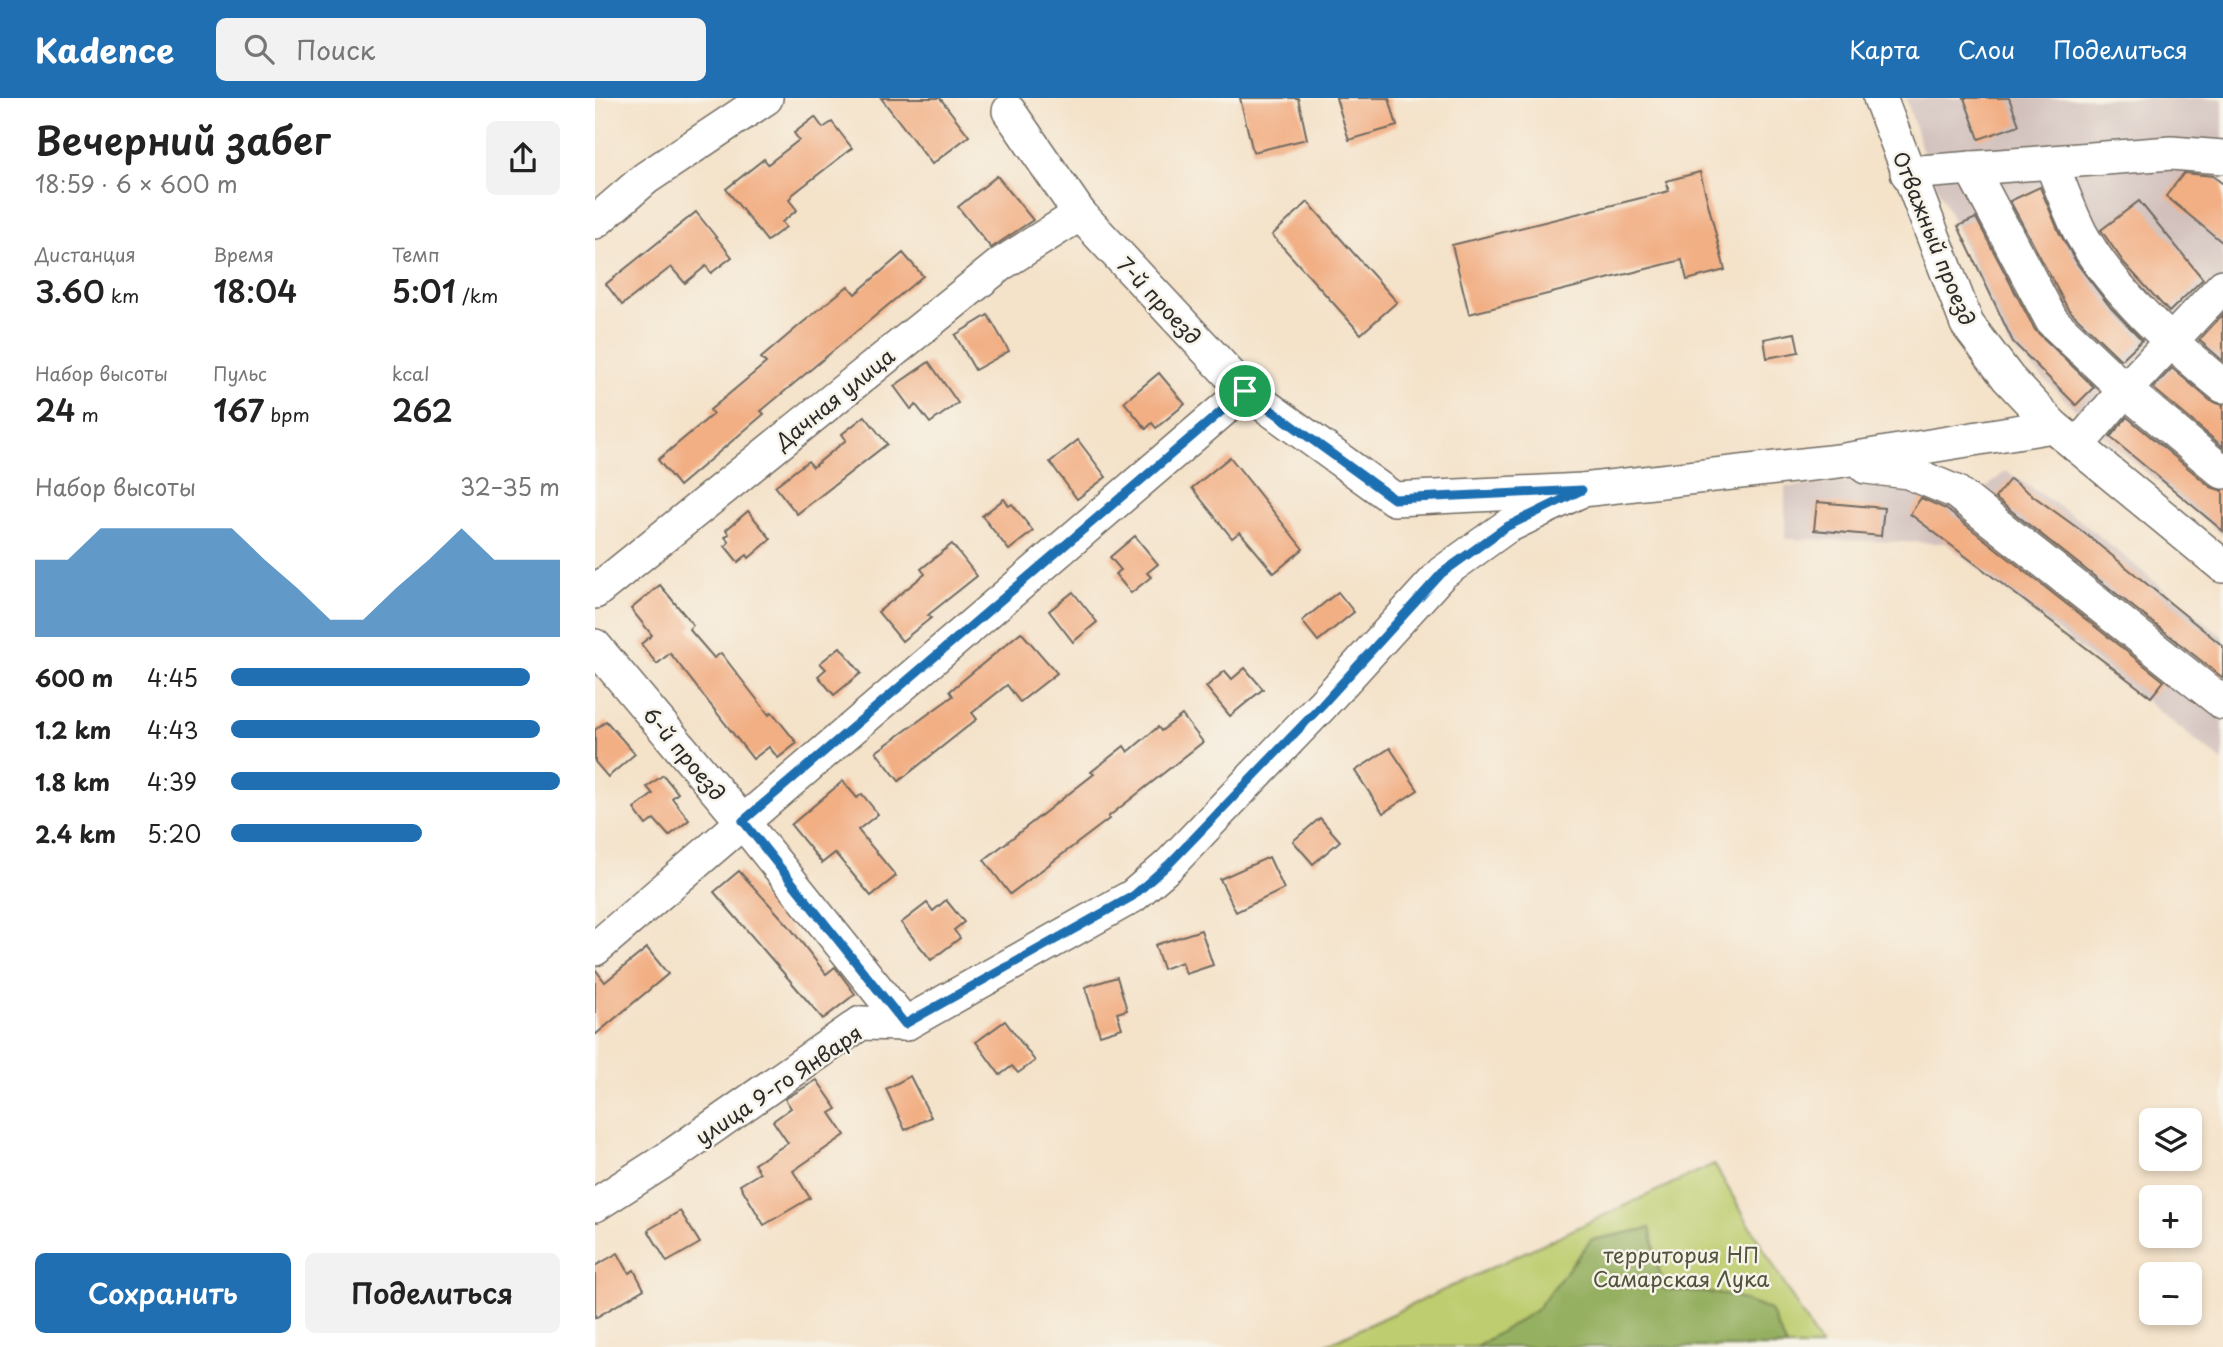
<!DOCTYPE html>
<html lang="ru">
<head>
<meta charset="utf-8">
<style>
  body { margin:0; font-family:"Playpen Sans",sans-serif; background:#f2f2f2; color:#222; height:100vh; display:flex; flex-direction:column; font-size:26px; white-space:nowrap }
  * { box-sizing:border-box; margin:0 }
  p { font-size:23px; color:#767676 }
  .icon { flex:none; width:38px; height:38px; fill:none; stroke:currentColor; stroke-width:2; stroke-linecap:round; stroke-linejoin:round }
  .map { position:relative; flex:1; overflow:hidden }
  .panel { display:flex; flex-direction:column; background:#fff; width:595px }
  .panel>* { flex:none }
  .fabs { position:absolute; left:1544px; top:1010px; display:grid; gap:14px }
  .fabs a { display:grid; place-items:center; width:63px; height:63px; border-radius:10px; background:#fff; box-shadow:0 4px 10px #0003; font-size:35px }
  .pin { position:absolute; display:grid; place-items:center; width:60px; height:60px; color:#fff; margin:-30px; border:4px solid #fff; border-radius:50%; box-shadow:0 2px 7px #0007 }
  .round { display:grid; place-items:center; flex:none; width:74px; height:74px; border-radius:10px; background:#f2f2f2 }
  .summary { display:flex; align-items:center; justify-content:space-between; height:119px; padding:0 35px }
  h1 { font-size:38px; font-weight:600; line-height:52px }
  .figures { display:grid; grid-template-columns:repeat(3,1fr); gap:10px; height:119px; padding:7px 35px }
  .figures div { display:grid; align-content:center }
  .figures b { font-size:30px; font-weight:600 }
  .figures small { font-size:19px; font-weight:400 }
  .figures p { font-size:19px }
  .chart { height:196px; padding:14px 35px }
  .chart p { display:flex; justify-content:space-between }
  .chart svg { width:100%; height:126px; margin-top:7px; fill:#1f6fb2; opacity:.7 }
  .primary-button { display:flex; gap:14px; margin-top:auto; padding:14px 35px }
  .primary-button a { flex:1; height:80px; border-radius:10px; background:#1f6fb2; color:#fff; font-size:28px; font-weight:600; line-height:80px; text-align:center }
  .primary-button a+a { background:#f2f2f2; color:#222 }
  ul { padding:0 35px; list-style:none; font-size:23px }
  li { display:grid; grid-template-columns:112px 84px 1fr; align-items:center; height:52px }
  li i { height:18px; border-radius:9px; background:#1f6fb2 }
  header { display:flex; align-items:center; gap:42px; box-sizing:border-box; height:98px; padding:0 35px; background:#1f6fb2; color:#fff }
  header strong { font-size:33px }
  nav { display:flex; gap:38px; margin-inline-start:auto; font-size:24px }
  .search { width:490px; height:63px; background:#f2f2f2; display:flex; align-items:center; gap:18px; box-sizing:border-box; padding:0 24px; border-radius:10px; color:#767676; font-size:26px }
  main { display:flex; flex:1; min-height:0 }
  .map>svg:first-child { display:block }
  .industrial { fill:#d1c0bc }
  .green { fill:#becd6f; stroke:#747c4d; stroke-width:2 }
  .forest { fill:#96b062; stroke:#606e46; stroke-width:2 }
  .building { fill:#f2af84 }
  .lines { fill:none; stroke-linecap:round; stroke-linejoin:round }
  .minor-casing { stroke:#716b62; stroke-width:36 }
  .minor { stroke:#fff; stroke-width:33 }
  .route-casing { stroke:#fff; stroke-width:14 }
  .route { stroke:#1f6fb2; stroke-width:9 }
  .labels { text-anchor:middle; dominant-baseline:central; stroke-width:5; stroke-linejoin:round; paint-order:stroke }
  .street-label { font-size:21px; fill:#2b2b2b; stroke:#f7f3e8 }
  .park-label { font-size:21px; fill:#50543c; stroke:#f7f3e8 }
</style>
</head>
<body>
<header>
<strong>Kadence</strong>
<div class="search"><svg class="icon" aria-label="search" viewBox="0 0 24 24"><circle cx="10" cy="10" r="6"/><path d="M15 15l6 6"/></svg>Поиск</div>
<nav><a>Карта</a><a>Слои</a><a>Поделиться</a></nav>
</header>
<main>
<section class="panel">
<div class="summary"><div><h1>Вечерний забег</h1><p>18:59 · 6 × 600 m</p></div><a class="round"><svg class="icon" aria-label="share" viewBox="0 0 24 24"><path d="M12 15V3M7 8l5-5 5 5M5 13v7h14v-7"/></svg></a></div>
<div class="figures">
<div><p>Дистанция</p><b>3.60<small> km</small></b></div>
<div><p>Время</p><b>18:04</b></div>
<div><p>Темп</p><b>5:01<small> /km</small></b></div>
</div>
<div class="figures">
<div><p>Набор высоты</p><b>24<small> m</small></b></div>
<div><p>Пульс</p><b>167<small> bpm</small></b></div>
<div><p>kcal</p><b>262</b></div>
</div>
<div class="chart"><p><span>Набор высоты</span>32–35 m</p>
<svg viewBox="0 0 160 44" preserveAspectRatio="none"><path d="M0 44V17L10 17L20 6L30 6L40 6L50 6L60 6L70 17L80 27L90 38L100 38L110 27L120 17L130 6L140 17L150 17L160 17V44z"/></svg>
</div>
<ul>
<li><b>600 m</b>4:45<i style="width:91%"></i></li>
<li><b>1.2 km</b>4:43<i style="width:94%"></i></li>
<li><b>1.8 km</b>4:39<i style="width:100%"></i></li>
<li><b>2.4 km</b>5:20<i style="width:58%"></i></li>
</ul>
<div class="primary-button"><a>Сохранить</a><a>Поделиться</a></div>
</section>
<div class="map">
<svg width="1628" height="1249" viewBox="0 0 1628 1249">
  <rect width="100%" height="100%" fill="#f7f3e8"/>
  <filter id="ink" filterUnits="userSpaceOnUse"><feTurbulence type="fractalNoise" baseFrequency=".0143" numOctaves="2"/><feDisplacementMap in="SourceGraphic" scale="14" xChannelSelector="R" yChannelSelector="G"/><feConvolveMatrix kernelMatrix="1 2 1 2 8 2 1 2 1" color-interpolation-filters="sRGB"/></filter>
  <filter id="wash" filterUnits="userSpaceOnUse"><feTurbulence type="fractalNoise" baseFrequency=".00686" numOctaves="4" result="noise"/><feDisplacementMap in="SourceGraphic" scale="28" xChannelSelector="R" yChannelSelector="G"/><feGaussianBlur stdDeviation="1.57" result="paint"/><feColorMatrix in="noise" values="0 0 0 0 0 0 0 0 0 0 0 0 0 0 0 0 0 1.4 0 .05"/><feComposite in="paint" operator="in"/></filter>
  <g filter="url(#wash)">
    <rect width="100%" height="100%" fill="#f4e2c9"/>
    <!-- industrial -->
    <g class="industrial">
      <polygon points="1311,0 1628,0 1628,437 1508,338 1414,247 1330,61"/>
      <polygon points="1411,373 1483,421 1628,539 1628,664 1351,445 1190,441 1190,389 1333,379 1377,402"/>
    </g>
    <!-- green -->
    <polygon class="green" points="1119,1066 1226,1249 726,1249"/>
    <!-- forest -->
    <polygon class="forest" points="1055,1130 1068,1191 1134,1197 1175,1212 1192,1249 881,1249 941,1212 996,1142"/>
    <g id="blocks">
      <!-- building -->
      <g class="building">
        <polygon points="286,0 345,0 374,38 337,66"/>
        <polygon points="645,0 703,0 712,41 658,54"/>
        <polygon points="741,0 794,0 802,28 754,42"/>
        <polygon points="1369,0 1414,0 1424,27 1384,41"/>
        <polygon points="220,19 228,30 237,24 257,50 197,97 194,102 202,112 187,124 191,129 172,143 131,91 169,61 173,66 204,42 199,35"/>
        <polygon points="1105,74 1130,172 1092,182 1087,162 874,216 857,147 1074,93 1071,83"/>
        <polygon points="1589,75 1618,78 1628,86 1628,145 1571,98"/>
        <polygon points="402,78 438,122 396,150 363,109"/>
        <polygon points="1445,89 1464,134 1483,167 1516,210 1547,242 1526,262 1473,211 1415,103"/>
        <polygon points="1544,103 1608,181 1574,214 1529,165 1506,132"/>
        <polygon points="713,104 802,204 766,236 677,137"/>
        <polygon points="101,114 137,159 116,175 111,168 90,185 76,169 27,207 11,186"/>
        <polygon points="1381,120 1440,232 1499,289 1481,307 1418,244 1363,128"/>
        <polygon points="308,155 328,178 166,313 169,316 84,388 63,362 118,316 115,312 171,265 166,260 206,226 253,188 260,196"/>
        <polygon points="1628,216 1628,263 1604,242"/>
        <polygon points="393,217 414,253 380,272 360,237"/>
        <polygon points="1200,235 1204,254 1172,260 1169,241"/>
        <polygon points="334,264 363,305 335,325 321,307 316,311 299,288"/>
        <polygon points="1577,270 1616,303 1628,307 1628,349 1558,290"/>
        <polygon points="564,275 590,306 561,330 557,325 551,331 529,304"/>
        <polygon points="270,318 292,346 202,416 180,388 213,363 218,369 251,342 247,336"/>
        <polygon points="1532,319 1616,389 1628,393 1628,433 1515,339"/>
        <polygon points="483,342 511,379 482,401 455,364"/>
        <polygon points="635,359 708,451 679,475 645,434 637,440 597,390"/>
        <polygon points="1415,381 1488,434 1628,548 1628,580 1400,400"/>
        <polygon points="1326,400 1351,411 1569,583 1556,599 1315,416"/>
        <polygon points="409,401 414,408 417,406 438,433 414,452 387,418"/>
        <polygon points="1222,404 1289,410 1286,438 1219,432"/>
        <polygon points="153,413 176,441 154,460 152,457 143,464 130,448 134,444 130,439 134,436 131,432"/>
        <polygon points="540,438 563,466 552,475 556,479 536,495 520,476 526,472 515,459"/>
        <polygon points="357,446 382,478 333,517 336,520 307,543 283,514 330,476 326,471"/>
        <polygon points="65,487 98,527 94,531 119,560 126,555 174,617 177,614 202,645 183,660 174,649 158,661 75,555 62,566 46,546 57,537 36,511"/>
        <polygon points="478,494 502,524 478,544 454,513"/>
        <polygon points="743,494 759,514 723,543 707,523"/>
        <polygon points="426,534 462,575 425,604 412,587 377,615 382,621 304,683 281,654 358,598 355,593"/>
        <polygon points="245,549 266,575 239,597 223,578 231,571 225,565"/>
        <polygon points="650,570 668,591 635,618 611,589 630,573 637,581"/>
        <polygon points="587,617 608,644 513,719 514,721 415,796 389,762 499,676 496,674 529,648 533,654 563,629 566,633"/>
        <polygon points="11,623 40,656 13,679 0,664 0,632"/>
        <polygon points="795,650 823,692 788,715 760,673"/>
        <polygon points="68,677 83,695 77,700 94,722 74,738 59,721 51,727 39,711 58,696 52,689"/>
        <polygon points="248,683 262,700 267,696 283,716 263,732 301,778 276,798 240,755 227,765 196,727"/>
        <polygon points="725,720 745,743 718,766 698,743"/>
        <polygon points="674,759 689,791 641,814 625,781"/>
        <polygon points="144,773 193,827 231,876 240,869 260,896 228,921 119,794"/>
        <polygon points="351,802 369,824 359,832 365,840 336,862 306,825 332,805 338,813"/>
        <polygon points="606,832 618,867 591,876 587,864 568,871 560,847"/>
        <polygon points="52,850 73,876 0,937 0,871 10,884"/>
        <polygon points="522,879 532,912 522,915 527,930 505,937 490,889"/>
        <polygon points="410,923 440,963 423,975 417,968 405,977 381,944"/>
        <polygon points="315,978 336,1019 310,1032 291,991"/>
        <polygon points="222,982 242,1011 235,1015 250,1037 198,1073 215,1100 169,1127 145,1087 165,1075 159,1066 193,1045 178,1023 196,1010 190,1001"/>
        <polygon points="85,1113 105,1145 72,1164 53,1132"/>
        <polygon points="23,1155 34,1175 39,1172 49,1191 0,1220 0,1168"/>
      </g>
    </g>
  </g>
  <g filter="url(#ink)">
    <use href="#blocks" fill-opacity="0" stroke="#716b62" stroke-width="2"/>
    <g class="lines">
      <!-- minor casing -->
      <g class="minor-casing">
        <g id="minor">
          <polyline points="1285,0 1372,226 1413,280 1458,328 1628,468"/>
          <polyline points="414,13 485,116 650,293 799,401 987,392 1243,363 1458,328"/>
          <path d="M1456 64C1465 87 1474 112 1485 134 1517 193 1577 246 1628 288"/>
          <polyline points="1376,70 1457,223 1530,292 1628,374"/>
          <polyline points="1312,75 1576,55 1628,59"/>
          <polyline points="0,124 51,80 171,0"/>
          <polyline points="1482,348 1530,292 1628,188"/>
          <polyline points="1271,369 1313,374 1361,394 1628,605"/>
          <polyline points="0,494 406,166 485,116"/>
          <polyline points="0,548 147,723 310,926"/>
          <polyline points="0,851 650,293"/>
          <polyline points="0,1107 69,1063 266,925 310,926 538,798 574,767 727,607 847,475 911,429 987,392"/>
        </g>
      </g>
      <!-- minor -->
      <use href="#minor" class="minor"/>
    </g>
  </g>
  <g class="lines" filter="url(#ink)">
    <!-- route casing -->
    <g class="route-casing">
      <polygon id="route" points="650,293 799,401 987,392 911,429 847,475 727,607 574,766 538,798 310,926 148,723"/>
    </g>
    <!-- route -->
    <use href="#route" class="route"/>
  </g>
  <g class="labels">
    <!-- street labels -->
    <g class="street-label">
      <text transform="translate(1340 140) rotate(68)">Отважный проезд</text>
      <text transform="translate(565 202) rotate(47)">7-й проезд</text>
      <text transform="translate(239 300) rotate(-39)">Дачная улица</text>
      <text transform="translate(90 655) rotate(50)">6-й проезд</text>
      <text transform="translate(183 986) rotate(-34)">улица 9-го Января</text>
    </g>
    <!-- park labels -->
    <g class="park-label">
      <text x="1086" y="1156">территория НП<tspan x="1086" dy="24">Самарская Лука</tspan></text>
    </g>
  </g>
</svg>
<div class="fabs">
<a><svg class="icon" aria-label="layers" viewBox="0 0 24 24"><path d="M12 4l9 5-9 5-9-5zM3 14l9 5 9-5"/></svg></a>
<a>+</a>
<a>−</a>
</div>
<div class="pin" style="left:650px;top:293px;background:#1e9e55"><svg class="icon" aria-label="arrive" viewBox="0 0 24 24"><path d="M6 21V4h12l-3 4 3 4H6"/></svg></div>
</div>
</main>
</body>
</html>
